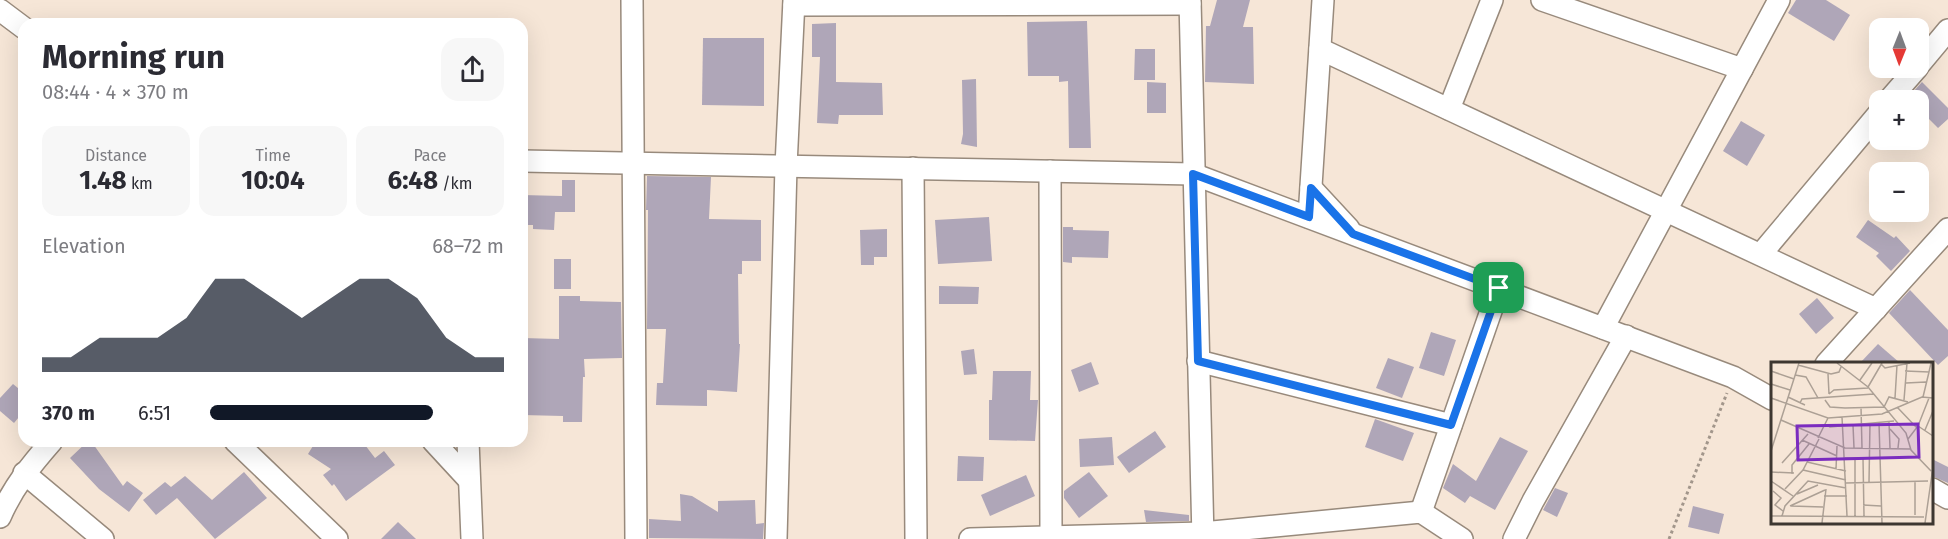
<!DOCTYPE html>
<html lang="en">
<head>
<meta charset="utf-8">
<style>
  body { margin:0; font-family:"Fira Sans",sans-serif; background:#f7f7f7; color:#2b2b33; height:100vh; display:flex; flex-direction:column; font-size:22px; white-space:nowrap }
  * { box-sizing:border-box; margin:0 }
  p { font-size:20px; color:#7c7c81 }
  .icon { flex:none; width:33px; height:33px; fill:none; stroke:currentColor; stroke-width:2; stroke-linecap:round; stroke-linejoin:round }
  .map { position:relative; flex:1; overflow:hidden }
  .sheet { position:absolute; left:18px; top:18px; width:510px; height:429px; display:flex; flex-direction:column; background:#fff; border-radius:18px; box-shadow:0 6px 24px #0002 }
  .sheet>* { flex:none }
  .needle { width:39px; rotate:181deg }
  .buttons { position:absolute; left:1869px; top:18px; display:grid; gap:12px }
  .buttons a { display:grid; place-items:center; width:60px; height:60px; border-radius:12px; background:#fff; box-shadow:0 6px 24px #0002; font-size:30px }
  .pin { position:absolute; display:grid; place-items:center; width:51px; height:51px; color:#fff; margin:-26px; border-radius:12px; box-shadow:0 3px 9px #0006 }
  .round { display:grid; place-items:center; flex:none; width:63px; height:63px; border-radius:18px; background:#f7f7f7 }
  .overview { display:flex; align-items:center; justify-content:space-between; height:102px; padding:0 24px }
  h1 { font-size:33px; font-weight:700; line-height:45px }
  .metrics { display:grid; grid-template-columns:repeat(3,1fr); gap:9px; height:102px; padding:6px 24px }
  .metrics div { display:grid; align-content:center; border-radius:15px; background:#f7f7f7; text-align:center }
  .metrics b { font-size:26px; font-weight:700 }
  .metrics small { font-size:16px; font-weight:400 }
  .metrics p { font-size:16px }
  .chart { height:168px; padding:12px 24px }
  .chart p { display:flex; justify-content:space-between }
  .chart svg { width:100%; height:108px; margin-top:6px; fill:#111827; opacity:.7 }
  ul { padding:0 24px; list-style:none; font-size:20px }
  li { display:grid; grid-template-columns:96px 72px 1fr; align-items:center; height:45px }
  li i { height:15px; border-radius:8px; background:#111827 }
  .map>svg:first-child { display:block }
  .building { fill:#afa6b8 }
  .lines { fill:none; stroke-linecap:round; stroke-linejoin:round }
  .minor-casing { stroke:#988a7c; stroke-width:24 }
  .path { stroke:#a2968b; stroke-width:3; stroke-dasharray:3 3; stroke-linecap:butt }
  .minor { stroke:#fff; stroke-width:21 }
  .route-casing { stroke:#fff; stroke-width:12 }
  .route { stroke:#1a73e8; stroke-width:8 }
  .inset-road { fill:none; stroke:#aca095; stroke-width:1.5 }
  .view { fill:#7b2cbf; fill-opacity:0.15; stroke:#7b2cbf; stroke-width:3 }
  .inset-edge { fill:none; stroke:#3d3731; stroke-width:3 }
</style>
</head>
<body>
<div class="map">
<svg width="1948" height="539" viewBox="0 0 1948 539">
  <rect width="100%" height="100%" fill="#f6e6d7"/>
  <!-- building -->
  <g class="building">
    <polygon points="1217,0 1250,0 1243,27 1253,27 1254,84 1205,82 1206,26 1210,26"/>
    <polygon points="1796,0 1826,0 1850,15 1834,41 1788,13"/>
    <polygon points="1087,21 1091,148 1069,148 1068,81 1059,82 1059,76 1028,76 1027,22"/>
    <polygon points="836,23 836,82 882,83 883,115 839,115 838,124 817,123 820,57 812,57 812,24"/>
    <polygon points="703,38 764,38 764,106 702,105"/>
    <polygon points="1135,49 1155,49 1155,80 1134,80"/>
    <polygon points="976,79 977,147 961,144 963,134 962,80"/>
    <polygon points="1147,82 1166,83 1166,113 1147,113"/>
    <polygon points="1922,82 1948,108 1948,119 1938,128 1918,108 1918,100 1906,100"/>
    <polygon points="1741,121 1765,135 1747,166 1723,151"/>
    <polygon points="647,176 711,177 709,219 761,220 761,261 742,261 742,274 738,274 739,344 740,344 737,392 707,390 707,406 656,405 657,383 663,383 666,329 647,329 648,210 646,210"/>
    <polygon points="562,180 575,180 575,212 555,212 554,230 533,229 533,225 522,225 522,195 562,196"/>
    <polygon points="989,217 992,261 938,264 935,220"/>
    <polygon points="1868,220 1894,238 1896,236 1910,251 1891,271 1876,256 1879,253 1856,237"/>
    <polygon points="1063,227 1073,227 1073,230 1109,231 1108,258 1072,257 1072,263 1063,262"/>
    <polygon points="887,229 887,257 874,257 874,265 861,265 860,230"/>
    <rect x="554" y="259" width="17" height="30"/>
    <polygon points="939,286 979,287 978,304 939,304"/>
    <polygon points="1910,290 1948,330 1948,356 1938,365 1889,313"/>
    <polygon points="559,296 580,296 580,301 621,302 622,358 584,359 585,377 583,377 582,422 563,422 563,416 522,415 522,338 559,339"/>
    <polygon points="1817,298 1834,318 1816,334 1799,314"/>
    <polygon points="1431,332 1456,340 1444,376 1419,368"/>
    <polygon points="1878,344 1900,363 1860,363"/>
    <polygon points="974,349 977,374 964,375 961,351"/>
    <polygon points="1388,358 1414,367 1402,398 1376,388"/>
    <polygon points="1091,362 1099,384 1079,392 1071,370"/>
    <polygon points="993,371 1031,371 1030,400 1038,400 1035,441 989,440 989,400 992,400"/>
    <polygon points="13,384 24,393 24,411 14,423 0,411 0,398"/>
    <polygon points="1375,419 1414,433 1403,461 1365,447"/>
    <polygon points="1155,431 1166,447 1129,473 1117,457"/>
    <polygon points="1112,437 1114,465 1080,467 1079,439"/>
    <polygon points="1500,437 1528,451 1495,510 1470,496 1465,503 1443,488 1453,464 1476,481"/>
    <polygon points="88,441 91,441 123,486 127,481 143,493 129,512 99,489 70,458"/>
    <polygon points="316,441 362,441 375,458 384,451 395,465 346,501 334,484 332,486 323,475 331,469 308,454"/>
    <polygon points="958,456 984,457 983,481 957,481"/>
    <polygon points="1932,459 1948,467 1948,483 1932,476"/>
    <polygon points="244,472 267,498 215,539 177,498 156,515 143,500 165,482 171,487 185,476 212,500"/>
    <polygon points="1089,472 1108,496 1079,518 1064,498 1064,491"/>
    <polygon points="1026,475 1035,496 990,516 981,495"/>
    <polygon points="1555,488 1568,493 1557,517 1543,510"/>
    <polygon points="680,494 692,496 718,512 718,501 755,500 756,524 764,523 763,539 649,538 649,519 681,521"/>
    <polygon points="1693,506 1724,514 1719,534 1688,527"/>
    <polygon points="1144,510 1189,515 1189,521 1146,522"/>
    <polygon points="398,522 416,539 381,539"/>
  </g>
  <g class="lines">
    <!-- minor casing -->
    <g class="minor-casing">
      <g id="minor">
        <polyline points="632,0 636,539"/>
        <polyline points="1190,0 1203,539"/>
        <polyline points="1542,0 1742,69"/>
        <polyline points="794,5 1190,4"/>
        <polyline points="0,10 24,28"/>
        <polyline points="1320,49 1876,309"/>
        <polyline points="1918,66 1948,30"/>
        <polyline points="1889,100 1917,68"/>
        <polyline points="1449,109 1492,0"/>
        <polyline points="522,161 1193,174 1733,377 1772,399"/>
        <polyline points="913,168 916,539"/>
        <polyline points="1050,171 1051,537"/>
        <polyline points="1311,188 1349,229"/>
        <polyline points="1309,217 1323,0"/>
        <polyline points="1761,254 1880,112"/>
        <polyline points="1603,328 1779,0"/>
        <polyline points="1198,361 1451,425"/>
        <polyline points="1826,364 1948,229"/>
        <polyline points="235,441 337,539"/>
        <polyline points="433,441 469,480"/>
        <polyline points="468,441 472,539"/>
        <polyline points="24,473 103,539"/>
        <polyline points="1932,489 1948,498"/>
        <polyline points="1421,512 1499,288"/>
        <path d="M0 517C13 487 31 465 52 441"/>
        <polyline points="776,539 786,166 794,0"/>
        <polyline points="970,539 1202,533 1421,512 1462,539"/>
        <polyline points="1514,539 1533,501 1626,336"/>
      </g>
    </g>
    <!-- path -->
    <polyline class="path" points="1669,539 1727,393"/>
    <!-- minor -->
    <use href="#minor" class="minor"/>
  </g>
  <g class="lines">
    <!-- route casing -->
    <g class="route-casing">
      <polygon id="route" points="1193,174 1309,217 1311,188 1353,234 1499,288 1451,425 1198,361"/>
    </g>
    <!-- route -->
    <use href="#route" class="route"/>
  </g>
  <!-- overview -->
  <g transform="translate(1771 362)">
    <rect width="162" height="162" fill="#f6e6d7"/>
    <path class="inset-road" d="M66 1 97 25 135 71 140 88 160 109M110 2 114 6 139 1M27 3 60 12 68 10 70 5M0 9 23 17M134 9 158 10 160 1M57 12 58 32M24 13 35 15 47 36M89 18 101 1M135 21 155 20M0 22 19 28M97 25 111 1M58 32 63 28 97 26M17 35 34 43M152 35 158 10M0 36 57 56 111 52 151 35 162 36M124 36 126 3M54 38 59 45 74 46 113 45 118 35 137 40M133 38 136 1M29 41 31 37 103 32M90 45 91 86M126 45 146 66M71 55 76 154M10 58 74 86 139 87M118 60 119 86M108 61 111 161M54 62 59 65 123 59M82 63 83 86M147 64 162 74M119 67 128 77 127 86M154 68 162 49M47 76 57 56M137 77 147 64 158 36M31 78 66 94M0 89 28 1M74 96H99M92 96 93 154M36 100 75 109M11 101 37 72M65 107 66 84M32 108 75 118M0 110 23 111M21 112V103L38 82M0 119 22 134M98 120 99 61M144 120V153M75 121 157 119M14 127 32 108 48 77M2 129 10 136 4 143 12 149M26 132 47 123M53 134H76M92 143 110 144M19 144 54 128M20 144 52 145M0 154 153 155M11 154 14 144 37 119 75 126M84 154V96M51 161 55 127M154 161 162 105"/>
    <path class="view" d="M147 62 148 95 27 98 26 64Z"/>
    <rect width="162" height="162" class="inset-edge"/>
  </g>
</svg>
<div class="buttons">
<a><svg class="needle" viewBox="-14 -14 28 28"><path d="M0-13l5 13h-10z" fill="#e53935"/><path d="M0 13l5-13h-10z" fill="#7c7c81"/></svg></a>
<a>+</a>
<a>−</a>
</div>
<div class="pin" style="left:1499px;top:288px;background:#1e9e55"><svg class="icon" aria-label="arrive" viewBox="0 0 24 24"><path d="M6 21V4h12l-3 4 3 4H6"/></svg></div>
<section class="sheet">
<div class="overview"><div><h1>Morning run</h1><p>08:44 · 4 × 370 m</p></div><a class="round"><svg class="icon" aria-label="share" viewBox="0 0 24 24"><path d="M12 15V3M7 8l5-5 5 5M5 13v7h14v-7"/></svg></a></div>
<div class="metrics">
<div><p>Distance</p><b>1.48<small> km</small></b></div>
<div><p>Time</p><b>10:04</b></div>
<div><p>Pace</p><b>6:48<small> /km</small></b></div>
</div>
<div class="chart"><p><span>Elevation</span>68–72 m</p>
<svg viewBox="0 0 160 44" preserveAspectRatio="none"><path d="M0 44V38L10 38L20 30L30 30L40 30L50 22L60 6L70 6L80 14L90 22L100 14L110 6L120 6L130 14L140 30L150 38L160 38V44z"/></svg>
</div>
<ul>
<li><b>370 m</b>6:51<i style="width:76%"></i></li>
</ul>
</section>
</div>
</body>
</html>
